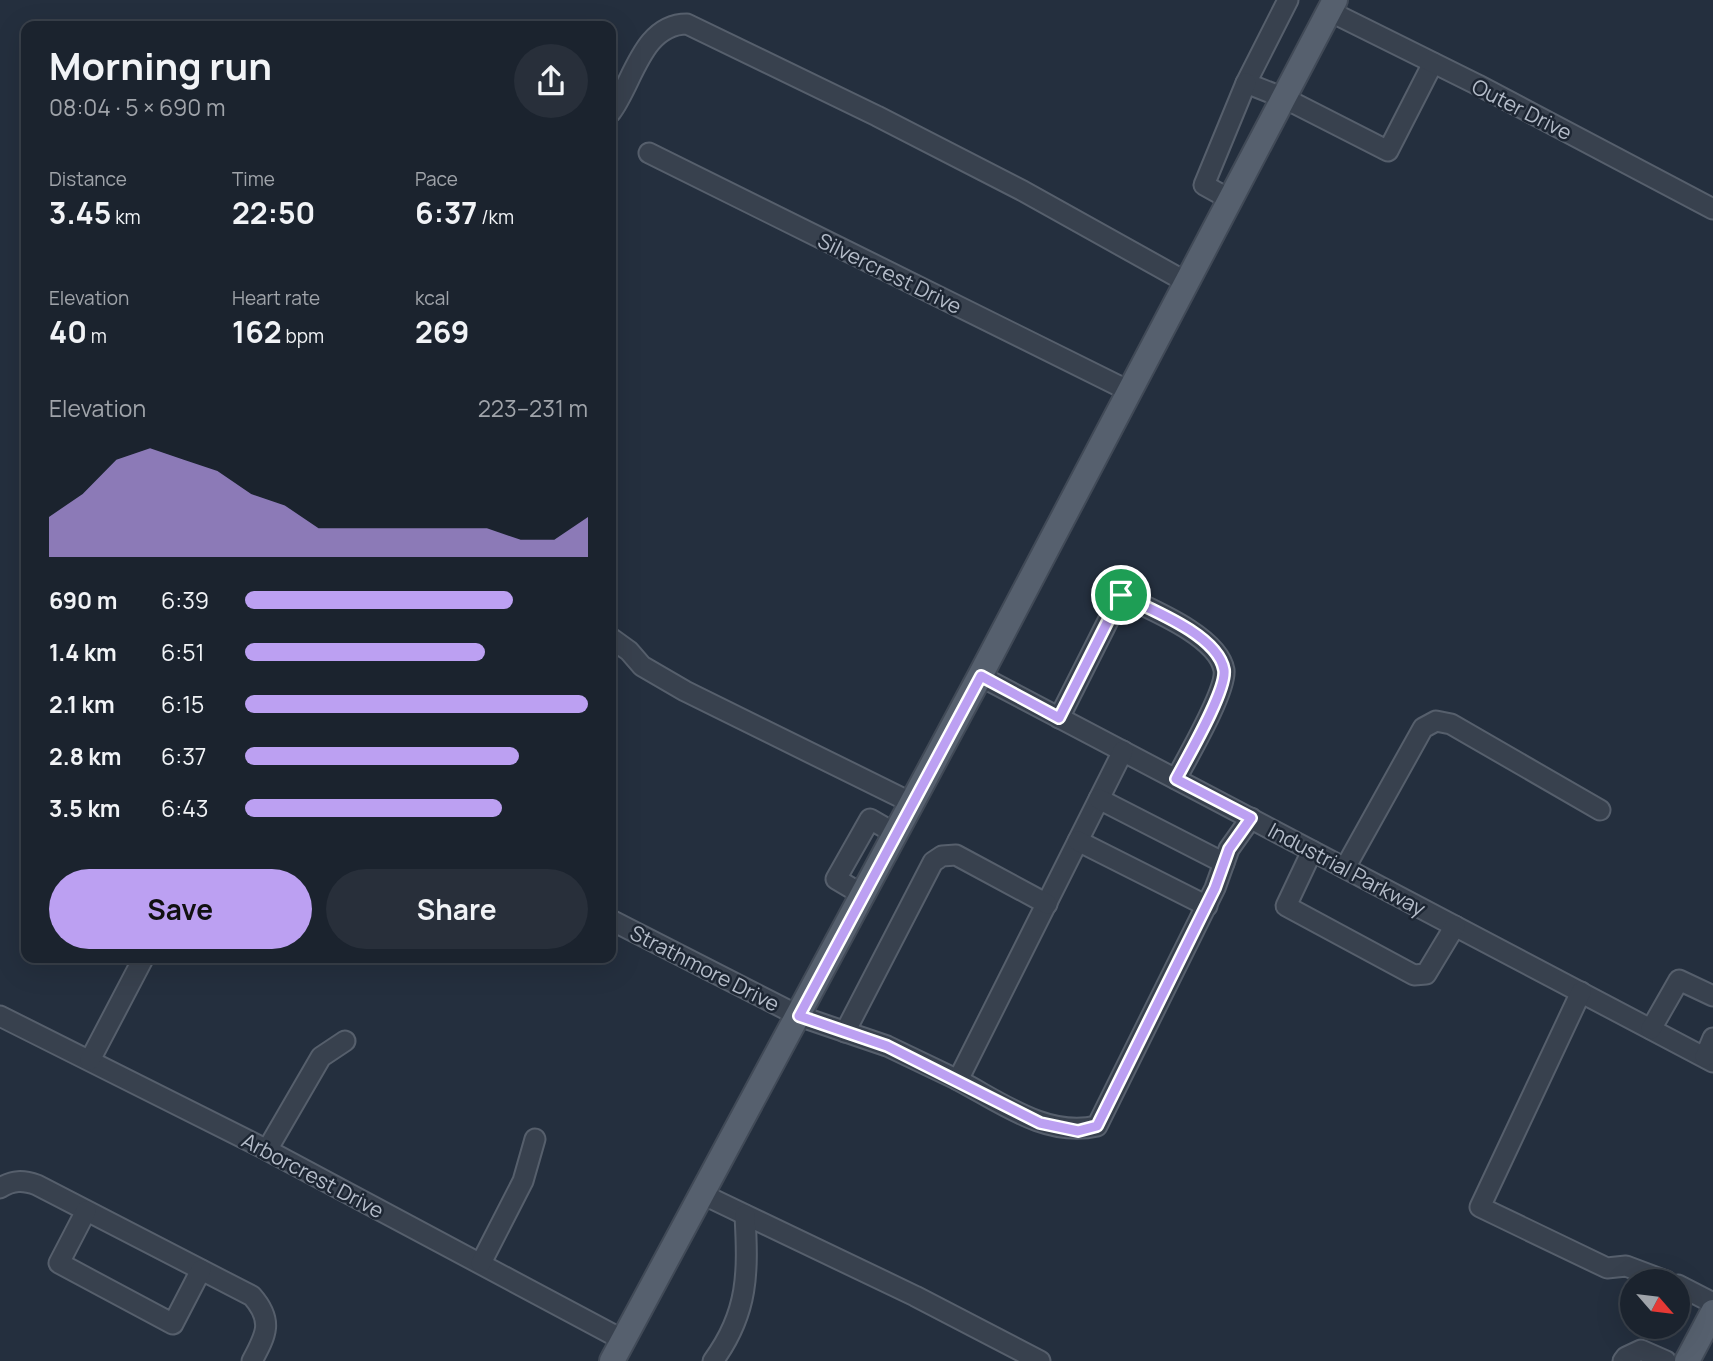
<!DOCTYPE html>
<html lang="en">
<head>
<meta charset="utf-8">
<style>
  body { margin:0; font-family:Manrope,sans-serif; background:#282f3a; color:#f1f3f6; height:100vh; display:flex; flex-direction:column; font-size:26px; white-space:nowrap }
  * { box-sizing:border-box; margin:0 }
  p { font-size:23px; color:#a0a4aa }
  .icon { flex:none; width:38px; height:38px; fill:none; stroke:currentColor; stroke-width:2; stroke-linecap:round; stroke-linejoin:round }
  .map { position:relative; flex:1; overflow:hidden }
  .sheet { position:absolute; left:21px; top:21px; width:595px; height:942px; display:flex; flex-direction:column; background:#1b232e; border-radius:14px; box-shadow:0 7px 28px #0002,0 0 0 2px #39404a }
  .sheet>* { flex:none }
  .needle { width:46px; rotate:118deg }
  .fabs { position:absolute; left:1620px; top:1269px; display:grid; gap:14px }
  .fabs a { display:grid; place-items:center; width:70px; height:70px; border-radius:50%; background:#1b232e; box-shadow:0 7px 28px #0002,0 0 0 2px #39404a; font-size:35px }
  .pin { position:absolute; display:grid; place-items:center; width:60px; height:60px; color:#fff; margin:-30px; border:4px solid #fff; border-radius:50%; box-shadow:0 2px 7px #0007 }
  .round { display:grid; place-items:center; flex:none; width:74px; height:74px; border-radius:37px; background:#282f3a }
  .headline { display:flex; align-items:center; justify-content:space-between; height:119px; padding:0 28px }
  h1 { font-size:38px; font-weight:700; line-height:52px }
  .stats { display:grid; grid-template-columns:repeat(3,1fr); gap:10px; height:119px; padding:7px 28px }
  .stats div { display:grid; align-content:center }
  .stats b { font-size:30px; font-weight:700 }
  .stats small { font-size:19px; font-weight:400 }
  .stats p { font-size:19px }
  .chart { height:196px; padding:14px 28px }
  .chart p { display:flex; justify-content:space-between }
  .chart svg { width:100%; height:126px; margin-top:7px; fill:#bca0f2; opacity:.7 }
  .primary-button { display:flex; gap:14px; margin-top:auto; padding:14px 28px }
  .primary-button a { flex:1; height:80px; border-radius:42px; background:#bca0f2; color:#111; font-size:28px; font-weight:700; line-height:80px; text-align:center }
  .primary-button a+a { background:#282f3a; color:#f1f3f6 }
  ul { padding:0 28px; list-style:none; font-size:23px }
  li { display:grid; grid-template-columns:112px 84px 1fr; align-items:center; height:52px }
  li i { height:18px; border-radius:9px; background:#bca0f2 }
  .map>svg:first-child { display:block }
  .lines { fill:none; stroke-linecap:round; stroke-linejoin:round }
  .minor-casing { stroke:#565f6c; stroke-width:23 }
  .major-casing { stroke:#414a57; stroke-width:28 }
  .minor { stroke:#38414e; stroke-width:19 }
  .major { stroke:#56606e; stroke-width:24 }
  .route-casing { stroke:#fff; stroke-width:14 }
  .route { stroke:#bca0f2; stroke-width:9 }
  .labels { text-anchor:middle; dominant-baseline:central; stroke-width:5; stroke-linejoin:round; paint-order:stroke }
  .street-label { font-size:21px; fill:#b4bcc9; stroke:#1d2633 }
</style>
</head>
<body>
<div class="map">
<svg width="1713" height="1361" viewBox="0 0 1713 1361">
  <rect width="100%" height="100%" fill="#242f3e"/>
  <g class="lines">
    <!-- minor casing -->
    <g class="minor-casing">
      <g id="minor">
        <polyline points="1288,0 1246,83 1284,98 1388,151 1433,63"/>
        <polyline points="1329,11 1478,85 1713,209"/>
        <path d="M611 112C633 83 642 24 687 24L877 116 1023 191 1188 283"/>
        <polyline points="649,153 1131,392"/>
        <polyline points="1231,200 1204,185 1246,83"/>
        <polyline points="611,638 629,651 642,666 685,691 912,803"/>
        <polyline points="980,676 1713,1062"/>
        <path d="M1059 718 1121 595C1150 609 1218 636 1224 670 1227 690 1187 758 1176 779"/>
        <path d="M1123 751 958 1080C1000 1102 1047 1138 1097 1126L1215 888 1229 849 1251 818"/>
        <polyline points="1099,799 1224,863"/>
        <polyline points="1078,841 1207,906"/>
        <polyline points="1312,851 1286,906 1414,975 1426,974 1455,926"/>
        <polyline points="1345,868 1423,728 1436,721 1451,724 1600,810"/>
        <polyline points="863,895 836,879 870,819 896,834"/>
        <polyline points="611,920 799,1016 887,1046 958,1080"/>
        <polyline points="1581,992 1480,1207 1607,1268 1626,1266 1666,1281"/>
        <polyline points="0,1016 267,1150 623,1340"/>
        <polyline points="1651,1029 1679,980 1713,996"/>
        <polyline points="845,1032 933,862 942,856 956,855 1047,904"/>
        <polyline points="1705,1057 1713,1038"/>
        <polyline points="90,1060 144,957"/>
        <polyline points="267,1150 321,1057 345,1041"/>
        <path d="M0 1188C13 1180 23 1180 37 1185L252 1296C274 1321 266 1335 252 1361"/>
        <polyline points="702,1194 915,1296 1040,1361"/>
        <polyline points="86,1211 59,1263 173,1324 201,1270"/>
        <polyline points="481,1263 523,1181 535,1139"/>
        <polyline points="1678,1285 1713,1303"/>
        <path d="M713 1361C749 1312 748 1272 745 1215"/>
        <polyline points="1623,1361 1626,1357 1641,1350 1666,1361"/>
      </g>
    </g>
    <!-- major casing -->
    <g class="major-casing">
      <g id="major">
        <polyline points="612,1361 980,676 1335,0"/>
        <polyline points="1687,1361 1713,1312"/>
      </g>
    </g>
    <!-- minor -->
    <use href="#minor" class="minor"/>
    <!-- major -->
    <use href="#major" class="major"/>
  </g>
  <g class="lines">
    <!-- route casing -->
    <g class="route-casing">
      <path id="route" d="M1121 595C1150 609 1218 635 1224 670 1227 690 1187 758 1176 779L1251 818 1229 849 1215 888 1097 1126 1078 1131 1040 1123 887 1046 799 1016 981 676 1059 718Z"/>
    </g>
    <!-- route -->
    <use href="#route" class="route"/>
  </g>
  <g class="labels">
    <!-- street labels -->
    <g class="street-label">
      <text transform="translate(1522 109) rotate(27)">Outer Drive</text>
      <text transform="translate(890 273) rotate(26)">Silvercrest Drive</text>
      <text transform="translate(1347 869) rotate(28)">Industrial Parkway</text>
      <text transform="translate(705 968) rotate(27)">Strathmore Drive</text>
      <text transform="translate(313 1175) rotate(28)">Arborcrest Drive</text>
    </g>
  </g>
</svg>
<div class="fabs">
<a><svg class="needle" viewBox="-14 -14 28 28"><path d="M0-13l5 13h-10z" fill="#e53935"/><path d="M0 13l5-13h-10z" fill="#a0a4aa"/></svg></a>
</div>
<div class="pin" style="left:1121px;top:595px;background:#1e9e55"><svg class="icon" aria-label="arrive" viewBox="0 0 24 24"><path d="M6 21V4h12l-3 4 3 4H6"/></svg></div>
<section class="sheet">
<div class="headline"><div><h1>Morning run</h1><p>08:04 · 5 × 690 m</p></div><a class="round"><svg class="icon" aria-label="share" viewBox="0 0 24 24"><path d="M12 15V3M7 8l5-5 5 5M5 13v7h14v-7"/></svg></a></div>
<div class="stats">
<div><p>Distance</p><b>3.45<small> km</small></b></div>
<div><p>Time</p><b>22:50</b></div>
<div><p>Pace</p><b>6:37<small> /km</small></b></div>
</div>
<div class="stats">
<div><p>Elevation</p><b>40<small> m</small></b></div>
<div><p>Heart rate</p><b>162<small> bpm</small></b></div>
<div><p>kcal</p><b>269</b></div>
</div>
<div class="chart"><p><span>Elevation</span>223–231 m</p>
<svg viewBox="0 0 160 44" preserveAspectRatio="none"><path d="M0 44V30L10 22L20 10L30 6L40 10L50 14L60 22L70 26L80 34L90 34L100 34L110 34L120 34L130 34L140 38L150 38L160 30V44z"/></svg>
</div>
<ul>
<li><b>690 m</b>6:39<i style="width:78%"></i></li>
<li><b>1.4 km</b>6:51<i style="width:70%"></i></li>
<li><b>2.1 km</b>6:15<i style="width:100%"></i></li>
<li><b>2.8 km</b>6:37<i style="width:80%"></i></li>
<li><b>3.5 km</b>6:43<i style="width:75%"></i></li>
</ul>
<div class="primary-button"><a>Save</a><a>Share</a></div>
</section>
</div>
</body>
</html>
